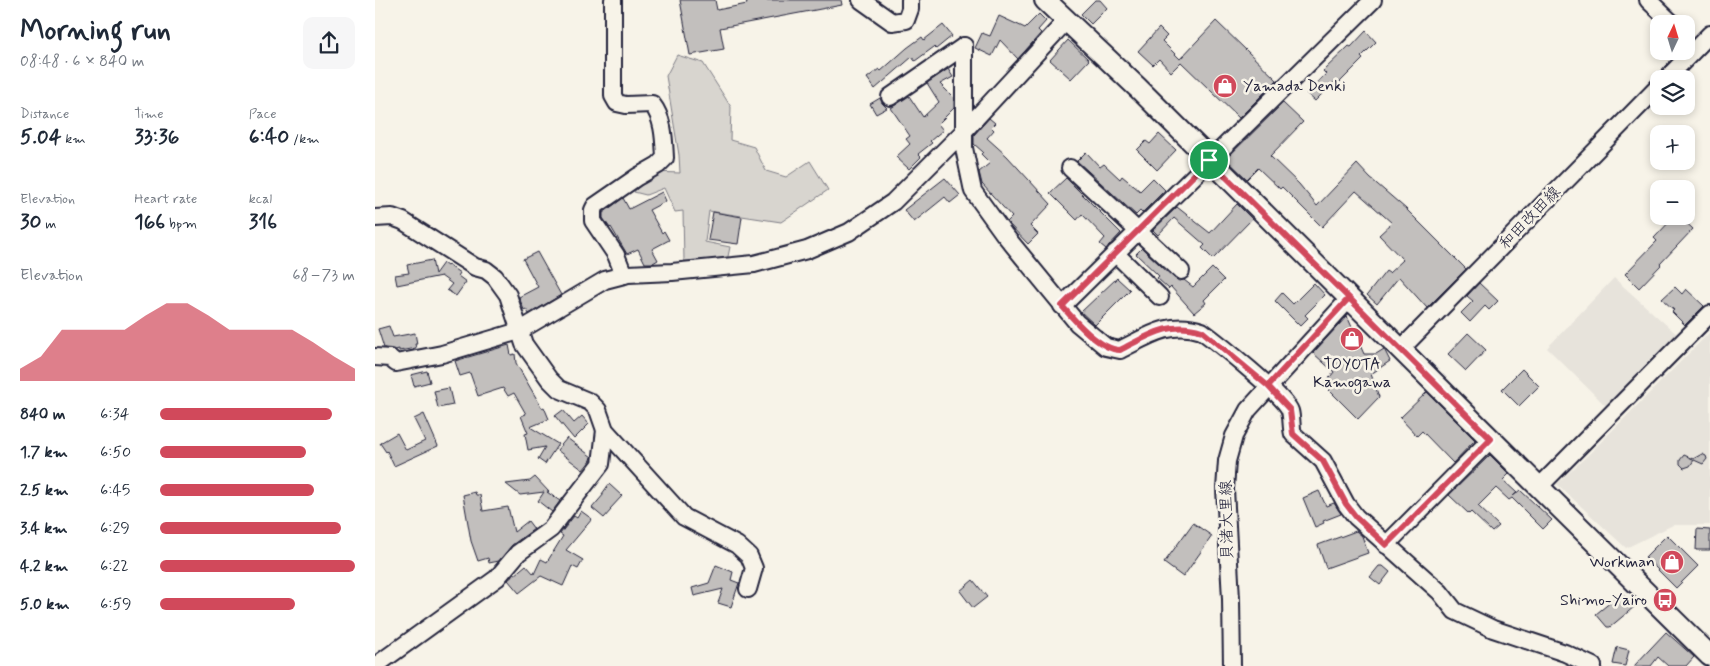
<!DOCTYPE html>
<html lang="en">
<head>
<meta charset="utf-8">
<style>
  body { margin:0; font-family:Mynerve,"Klee One",sans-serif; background:#f6f6f7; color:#1f2937; height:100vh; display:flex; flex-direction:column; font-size:19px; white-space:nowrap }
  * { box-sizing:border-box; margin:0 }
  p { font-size:16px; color:#747a83 }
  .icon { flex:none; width:28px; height:28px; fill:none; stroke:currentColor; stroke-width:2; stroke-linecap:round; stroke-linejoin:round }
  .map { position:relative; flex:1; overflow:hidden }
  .side { display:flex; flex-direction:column; background:#fff; width:375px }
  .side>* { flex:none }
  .needle { width:32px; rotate:4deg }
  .controls { position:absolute; left:1275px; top:15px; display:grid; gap:10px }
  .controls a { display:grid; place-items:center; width:45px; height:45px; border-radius:10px; background:#fff; box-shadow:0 2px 8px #0003; font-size:25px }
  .pin { position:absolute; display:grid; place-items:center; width:42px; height:42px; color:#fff; margin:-21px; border:2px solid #fff; border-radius:50%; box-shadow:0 1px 5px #0007 }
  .round { display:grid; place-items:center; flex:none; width:52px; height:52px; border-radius:10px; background:#f6f6f7 }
  .summary { display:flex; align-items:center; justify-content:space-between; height:85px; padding:0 20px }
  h1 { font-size:28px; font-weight:700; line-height:38px }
  .metrics { display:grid; grid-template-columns:repeat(3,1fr); gap:8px; height:85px; padding:5px 20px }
  .metrics div { display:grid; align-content:center }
  .metrics b { font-size:21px; font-weight:700 }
  .metrics small { font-size:14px; font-weight:400 }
  .metrics p { font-size:14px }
  .chart { height:140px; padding:10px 20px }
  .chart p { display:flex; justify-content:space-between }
  .chart svg { width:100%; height:90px; margin-top:5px; fill:#d1495b; opacity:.7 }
  ul { padding:0 20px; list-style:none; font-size:16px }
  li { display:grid; grid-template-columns:80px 60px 1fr; align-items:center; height:38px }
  li i { height:12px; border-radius:6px; background:#d1495b }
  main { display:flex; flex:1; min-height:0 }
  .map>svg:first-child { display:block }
  .built { fill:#e7e3db }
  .green { fill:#d8d5cf; stroke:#7d7c85 }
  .building { fill:#c2bfbd; stroke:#22223b }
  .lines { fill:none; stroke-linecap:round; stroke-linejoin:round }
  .minor-casing { stroke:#22223b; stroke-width:20 }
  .major-casing { stroke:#22223b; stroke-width:24 }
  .minor { stroke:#f7f3e8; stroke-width:16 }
  .major { stroke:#f7f3e8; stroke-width:20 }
  .route-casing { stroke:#fff; stroke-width:10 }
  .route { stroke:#d1495b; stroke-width:6 }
  .labels { text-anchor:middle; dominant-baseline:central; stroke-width:5; stroke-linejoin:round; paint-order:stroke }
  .poi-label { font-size:16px; fill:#22223b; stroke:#f7f3e8; text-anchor:end }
  .street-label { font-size:16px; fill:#22223b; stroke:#f7f3e8 }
</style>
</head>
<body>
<main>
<section class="side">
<div class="summary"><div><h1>Morning run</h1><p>08:48 · 6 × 840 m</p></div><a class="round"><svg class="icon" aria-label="share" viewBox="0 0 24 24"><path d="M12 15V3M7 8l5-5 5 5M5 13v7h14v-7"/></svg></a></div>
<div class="metrics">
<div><p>Distance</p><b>5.04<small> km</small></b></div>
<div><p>Time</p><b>33:36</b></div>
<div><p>Pace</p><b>6:40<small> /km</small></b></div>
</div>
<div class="metrics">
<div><p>Elevation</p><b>30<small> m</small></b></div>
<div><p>Heart rate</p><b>166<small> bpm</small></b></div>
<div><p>kcal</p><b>316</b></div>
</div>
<div class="chart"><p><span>Elevation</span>68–73 m</p>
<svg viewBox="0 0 160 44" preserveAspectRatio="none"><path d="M0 44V38L10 32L20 19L30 19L40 19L50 19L60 12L70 6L80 6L90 12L100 19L110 19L120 19L130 19L140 25L150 32L160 38V44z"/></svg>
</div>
<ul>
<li><b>840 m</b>6:34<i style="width:88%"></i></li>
<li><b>1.7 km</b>6:50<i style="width:75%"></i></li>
<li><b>2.5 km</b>6:45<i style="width:79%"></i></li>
<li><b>3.4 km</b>6:29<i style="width:93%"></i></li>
<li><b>4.2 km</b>6:22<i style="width:100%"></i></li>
<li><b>5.0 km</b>6:59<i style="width:69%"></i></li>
</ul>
</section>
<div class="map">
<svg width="1335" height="666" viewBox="0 0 1335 666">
  <rect width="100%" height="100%" fill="#f7f3e8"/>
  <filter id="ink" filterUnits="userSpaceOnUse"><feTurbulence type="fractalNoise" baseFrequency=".02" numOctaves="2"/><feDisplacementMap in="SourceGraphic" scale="10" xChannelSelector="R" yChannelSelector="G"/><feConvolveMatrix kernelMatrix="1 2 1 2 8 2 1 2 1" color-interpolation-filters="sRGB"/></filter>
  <g filter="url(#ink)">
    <!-- built -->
    <g class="built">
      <polygon points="1239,278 1306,338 1235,410 1172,348"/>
      <polygon points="1335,332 1335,525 1298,525 1251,548 1182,484 1215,453"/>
    </g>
    <!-- green -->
    <polygon class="green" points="302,55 328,63 356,107 355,140 379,147 391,171 411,177 435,161 453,190 406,222 334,211 330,242 355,247 352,261 309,261 308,211 300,212 289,188 271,195 259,192 278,172 305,173 304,155 291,76"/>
    <!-- building -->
    <g class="building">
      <polygon points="305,0 340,0 342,10 372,4 371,0 466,0 467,5 345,28 349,49 315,55"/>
      <polygon points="720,0 725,0 732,8 716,24 706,14"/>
      <polygon points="664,14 671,21 663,30 666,33 643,59 625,40 617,56 600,48 607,33 615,36 624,16 650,28"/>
      <polygon points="841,21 902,80 864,118 806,62 796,72 784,59 778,65 763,51 784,28 792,36 787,41 805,59"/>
      <polygon points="568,25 577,36 561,49 559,47 540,61 537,57 500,89 492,78 504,69 506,71 532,48 547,37 549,40"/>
      <polygon points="991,31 1001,42 986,57 988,59 962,85 959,82 940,101 931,93 951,74 948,71 974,46 976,47"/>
      <polygon points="693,40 714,60 696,79 675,60"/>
      <polygon points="573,69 578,77 565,84 579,98 579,108 563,124 568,130 555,141 557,143 543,154 546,157 534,169 521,157 535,144 531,139 535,136 516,108 534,96 548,117 564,102 552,83"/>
      <polygon points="505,98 507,103 512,108 501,114 495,104"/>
      <polygon points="908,103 928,122 895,156 924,184 942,206 982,164 995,178 1031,209 1091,269 1052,308 1024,277 1002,304 992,295 1011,271 1014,273 1028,260 1004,235 1017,223 981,191 947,227 907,187 905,189 883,168 872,179 851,159"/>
      <polygon points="614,118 620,123 616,127 619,130 612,138 632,156 676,204 655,226 663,234 653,244 632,222 637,217 607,184 604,172 615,163 606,154 608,152 599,144 599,135"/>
      <polygon points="784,134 801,150 782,170 762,150 771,141 775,144"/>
      <polygon points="711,152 725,167 729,164 745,179 747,176 765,191 778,178 790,190 767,213 765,211 761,215 702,161"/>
      <polygon points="570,178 585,195 575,203 570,197 539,222 529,210"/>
      <polygon points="691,178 746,233 731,249 725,244 730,238 707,214 702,220 675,193"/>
      <polygon points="287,192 291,201 274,210 287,233 289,231 294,240 277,249 283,260 278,263 270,263 263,249 252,254 236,227 235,228 228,218 228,213 248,198 254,209"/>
      <polygon points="862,204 877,219 838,259 827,248 830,245 799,218 783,235 778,230 802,207 835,233"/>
      <polygon points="338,212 367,217 363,244 333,240"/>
      <polygon points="1300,216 1304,216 1318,229 1285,264 1286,265 1264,288 1250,274 1282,241 1279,238"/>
      <polygon points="767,248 799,278 804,281 809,280 818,287 837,268 849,280 829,300 831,303 819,313 796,287 794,289 782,278 784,276 761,254"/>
      <polygon points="162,252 186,295 154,314 151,309 149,310 144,297 163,287 148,259"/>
      <polygon points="57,260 60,274 68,263 72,266 73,265 85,273 83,276 91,282 81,296 72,290 77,284 66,276 22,285 20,275 34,273 32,265"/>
      <polygon points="742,278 755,290 720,325 706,312"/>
      <polygon points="939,283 950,295 930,315 933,318 925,326 900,301 907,293 918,304"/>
      <polygon points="1104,283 1123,301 1114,310 1110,306 1095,322 1086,313 1098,301 1092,296"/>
      <polygon points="1300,287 1307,294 1311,289 1329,306 1310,325 1297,312 1299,310 1287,299"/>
      <polygon points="972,316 989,354 1001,354 1009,349 1015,361 996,374 1004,397 983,419 949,385 959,372 938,353"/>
      <polygon points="14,326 18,337 40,333 42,344 40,344 41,348 24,351 24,349 20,350 9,348 3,329"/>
      <polygon points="1093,333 1111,350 1091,371 1073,354"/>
      <polygon points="134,345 136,355 140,354 141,363 167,408 169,407 174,419 155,427 183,444 170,464 163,459 170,447 153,450 150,434 153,433 146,416 151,414 139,393 133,396 128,388 103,396 95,373 85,376 80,361"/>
      <polygon points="1147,369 1164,386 1144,406 1127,389"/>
      <polygon points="52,371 55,382 39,386 36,375"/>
      <polygon points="74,388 78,405 63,408 59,391"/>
      <polygon points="1052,392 1100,440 1078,463 1047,431 1042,436 1025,418"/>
      <polygon points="188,410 199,423 207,416 214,424 199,439 180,416"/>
      <polygon points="49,414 63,446 19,466 12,451 11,452 5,443 22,433 31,450 50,441 39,419"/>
      <polygon points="192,438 217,457 216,460 208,470 182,450"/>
      <polygon points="1327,454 1331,456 1332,459 1328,464 1319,460 1315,466 1309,468 1305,464 1305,460 1309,455 1318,459"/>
      <polygon points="1115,455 1134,474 1128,480 1142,493 1138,496 1145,490 1177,520 1168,529 1137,498 1134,500 1121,488 1103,506 1124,526 1117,532 1096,512 1094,514 1074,495"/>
      <polygon points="160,477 174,492 172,492 185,501 177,512 163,501 169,492 145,495 131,484 155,481"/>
      <polygon points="234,484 247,496 235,509 236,510 229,518 217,508 229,494 227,494"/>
      <polygon points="944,491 951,506 959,503 966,514 948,521 949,523 940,527 928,498"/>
      <polygon points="100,492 101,495 105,495 108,511 133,507 139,532 153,521 159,529 137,545 124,561 114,563 113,558 103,561 96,541 88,495"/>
      <polygon points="206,511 217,519 191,550 208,560 203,569 197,566 188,586 166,576 144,593 133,580 151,565 159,574 166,559 172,562 188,536 185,534 199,516 202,518"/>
      <polygon points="818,523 837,536 808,577 789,563"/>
      <polygon points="1322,529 1335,530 1335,550 1321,550"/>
      <polygon points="981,531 987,536 993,553 951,568 943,545"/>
      <polygon points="1292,535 1323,566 1301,588 1270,557"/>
      <polygon points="341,565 358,572 356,580 364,583 356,607 343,603 348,589 319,596 317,588 334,583"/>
      <polygon points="1004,566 1008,566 1015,572 1005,585 995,577"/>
      <polygon points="598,580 612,597 598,608 585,591"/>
      <polygon points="1247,593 1259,607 1235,627 1232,627 1221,614"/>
      <polygon points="1291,632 1319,657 1311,666 1293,666 1283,657 1276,666 1259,666"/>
      <polygon points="1242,647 1254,650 1250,666 1238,664"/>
    </g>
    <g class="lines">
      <!-- minor casing -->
      <g class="minor-casing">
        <g id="minor">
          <path d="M238 0V96L242 103 251 105 277 104C289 119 289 140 290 158L283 165 262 177 220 206 218 210V221L241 255 249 275"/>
          <polyline points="486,0 517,22 531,20 535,9 535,0"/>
          <polyline points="1273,0 1298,24"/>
          <path d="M589 46V148L598 191 629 234 702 323 731 347 745 350C773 336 795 320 827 331 842 342 911 397 915 411 917 418 916 427 918 434L948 461 971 504 981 517 1065 592 1080 611 1118 629 1190 653 1218 666"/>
          <polyline points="1291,79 1335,34"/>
          <polyline points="515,97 589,46"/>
          <polyline points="695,168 806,271"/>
          <polyline points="0,218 17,217 28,221 100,267 111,270 120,277 133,295 149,344 174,379 184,389 215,402 223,410 230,430 309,517 362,545 374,556 379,568 373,589"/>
          <polyline points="740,253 785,297"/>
          <polyline points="687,306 998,0"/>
          <polyline points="1026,349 1284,86"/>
          <polyline points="0,357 15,358 21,363 67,354 144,331 230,280 253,274 297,272 379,264 432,250 474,232 518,202 589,131 692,20"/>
          <polyline points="1164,487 1335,314"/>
          <polyline points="1011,545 1116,439"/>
          <polyline points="0,666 122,578 143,553 176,529 226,464 230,430"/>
          <polyline points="857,666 856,599 850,489 852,461 859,436 873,410 975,298"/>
        </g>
      </g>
      <!-- major casing -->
      <g class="major-casing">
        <polyline id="major" points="670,0 763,88 1164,487 1335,656"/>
      </g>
      <!-- minor -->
      <use href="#minor" class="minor"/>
      <!-- major -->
      <use href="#major" class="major"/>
    </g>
  </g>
  <g class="lines" filter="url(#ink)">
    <!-- route casing -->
    <g class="route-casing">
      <path id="route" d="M834 160 687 306C700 321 725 350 745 350 773 336 795 320 827 331L893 386 974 298 1116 439 1011 545 981 517 971 504 948 461 918 434 915 410 893 386 974 298 834 160"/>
    </g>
    <!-- route -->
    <use href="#route" class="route"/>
  </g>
  <!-- icons -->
  <defs>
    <g id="shop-disc" transform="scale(1.25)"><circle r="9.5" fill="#d1495b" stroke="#f7f3e8"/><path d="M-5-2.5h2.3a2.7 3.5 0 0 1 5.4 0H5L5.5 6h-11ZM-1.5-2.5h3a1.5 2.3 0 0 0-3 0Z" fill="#fff"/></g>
    <g id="bus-disc" transform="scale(1.25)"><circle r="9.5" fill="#d1495b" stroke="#f7f3e8"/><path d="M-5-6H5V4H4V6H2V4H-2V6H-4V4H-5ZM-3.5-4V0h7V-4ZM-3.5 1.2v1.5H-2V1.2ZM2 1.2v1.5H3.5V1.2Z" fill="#fff"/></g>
  </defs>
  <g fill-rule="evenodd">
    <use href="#shop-disc" x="850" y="86"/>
    <use href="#shop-disc" x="977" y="339"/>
    <use href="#shop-disc" x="1297" y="562"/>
    <use href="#bus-disc" x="1290" y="600"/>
  </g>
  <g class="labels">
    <!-- poi labels -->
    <g class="poi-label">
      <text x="868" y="86" text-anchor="start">Yamada Denki</text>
      <text x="977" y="364" text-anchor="middle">TOYOTA<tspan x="977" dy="18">Kamogawa</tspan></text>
      <text x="1280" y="562">Workman</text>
      <text x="1272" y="600">Shimo-Yairo</text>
    </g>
    <!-- street labels -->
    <g class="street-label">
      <text transform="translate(1155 218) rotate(-46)">和田改田線</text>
      <text transform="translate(852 520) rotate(-91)">貝渚大里線</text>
    </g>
  </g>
</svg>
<div class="controls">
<a><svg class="needle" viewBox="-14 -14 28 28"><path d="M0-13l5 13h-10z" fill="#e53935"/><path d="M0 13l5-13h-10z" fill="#747a83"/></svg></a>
<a><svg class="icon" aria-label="layers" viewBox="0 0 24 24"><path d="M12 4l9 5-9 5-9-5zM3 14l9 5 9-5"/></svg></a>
<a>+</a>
<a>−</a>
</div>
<div class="pin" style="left:834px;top:160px;background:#1e9e55"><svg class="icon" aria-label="arrive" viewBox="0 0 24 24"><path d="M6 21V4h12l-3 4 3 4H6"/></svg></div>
</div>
</main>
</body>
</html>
